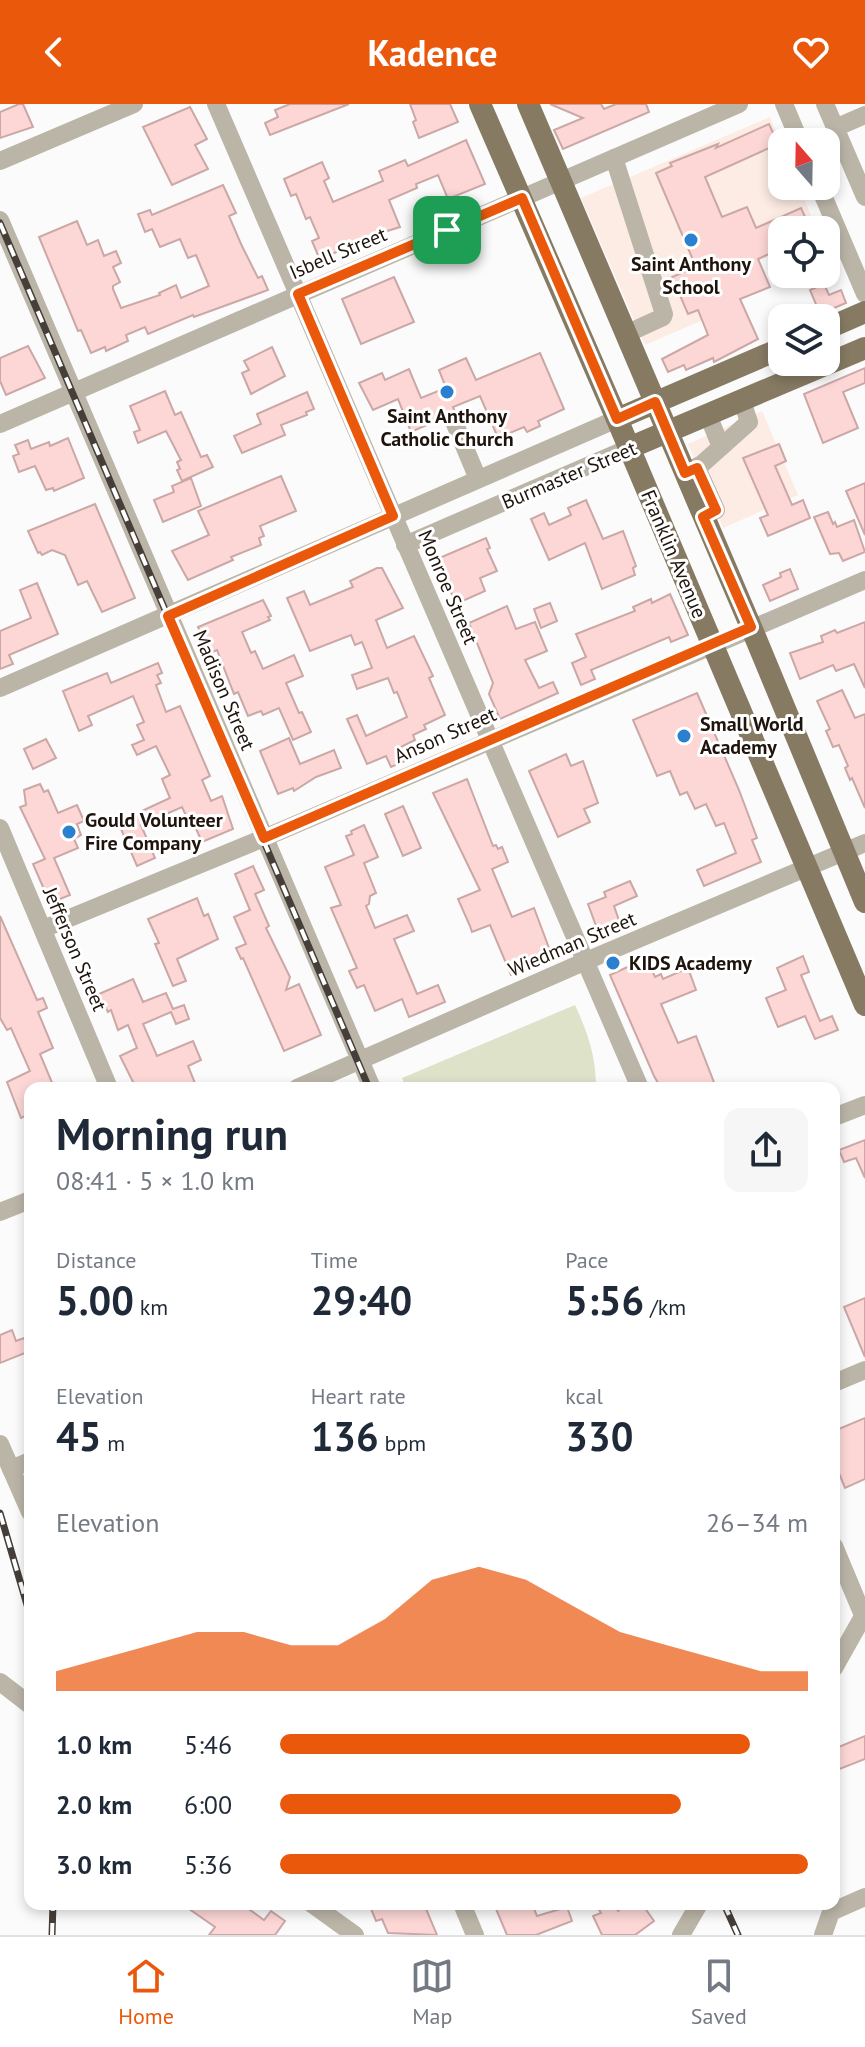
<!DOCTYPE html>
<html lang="en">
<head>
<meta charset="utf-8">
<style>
  body { margin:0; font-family:"PT Sans",sans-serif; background:#f6f6f7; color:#1f2937; height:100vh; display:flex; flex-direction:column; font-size:30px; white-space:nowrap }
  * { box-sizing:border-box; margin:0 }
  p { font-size:26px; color:#747a83 }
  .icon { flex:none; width:44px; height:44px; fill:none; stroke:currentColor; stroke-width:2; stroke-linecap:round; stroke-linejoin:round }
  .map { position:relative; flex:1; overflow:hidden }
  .details { position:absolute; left:24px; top:978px; width:816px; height:828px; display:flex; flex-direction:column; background:#fff; border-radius:16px; box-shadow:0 4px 12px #0003 }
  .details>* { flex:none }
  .needle { width:52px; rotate:340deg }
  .tools { position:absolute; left:768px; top:24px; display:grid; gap:16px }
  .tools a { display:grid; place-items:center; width:72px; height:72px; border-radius:16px; background:#fff; box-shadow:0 4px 12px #0003; font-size:40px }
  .pin { position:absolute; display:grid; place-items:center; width:68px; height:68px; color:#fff; margin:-34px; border-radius:16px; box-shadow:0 4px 12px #0006 }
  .round { display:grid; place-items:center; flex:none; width:84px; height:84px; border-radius:16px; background:#f6f6f7 }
  .headline { display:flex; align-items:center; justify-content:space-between; height:136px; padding:0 32px }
  h1 { font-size:44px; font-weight:700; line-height:60px }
  .figures { display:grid; grid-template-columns:repeat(3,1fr); gap:12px; height:136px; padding:8px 32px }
  .figures div { display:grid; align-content:center }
  .figures b { font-size:40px; font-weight:700 }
  .figures small { font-size:22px; font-weight:400 }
  .figures p { font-size:22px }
  .chart { height:224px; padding:16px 32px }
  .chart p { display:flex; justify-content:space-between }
  .chart svg { width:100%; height:144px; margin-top:8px; fill:#ea580c; opacity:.7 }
  ul { padding:0 32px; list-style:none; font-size:26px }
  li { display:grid; grid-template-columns:128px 96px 1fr; align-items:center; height:60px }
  li i { height:20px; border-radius:10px; background:#ea580c }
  header { display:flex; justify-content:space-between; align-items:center; height:104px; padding:0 32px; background:#ea580c; color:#fff; font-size:36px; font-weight:700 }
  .tab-bar { display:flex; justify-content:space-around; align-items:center; height:112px; border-top:2px solid #e0e1e3; background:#fff; font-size:22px; color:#747a83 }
  .tab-bar a { display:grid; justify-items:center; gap:4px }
  .tab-bar .active { color:#ea580c }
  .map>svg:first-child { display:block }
  .built { fill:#fcece4 }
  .green { fill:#dde2c9 }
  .building { fill:#fcd7d6; stroke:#cba7a6; stroke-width:2 }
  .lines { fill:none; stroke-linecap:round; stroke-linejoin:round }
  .minor { stroke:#bbb5a8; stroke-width:18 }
  .major { stroke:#867a63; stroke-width:22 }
  .rail-casing { stroke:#463e38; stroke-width:7 }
  .rail { stroke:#fff; stroke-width:4; stroke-dasharray:12; stroke-linecap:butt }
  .route-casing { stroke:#fff; stroke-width:16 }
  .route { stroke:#ea580c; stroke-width:10 }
  .poi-dot { fill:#2a80ce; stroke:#fff; stroke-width:3 }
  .labels { text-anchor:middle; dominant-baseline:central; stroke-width:6; stroke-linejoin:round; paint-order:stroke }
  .street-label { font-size:20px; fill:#1e140d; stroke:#fff }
  .poi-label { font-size:20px; font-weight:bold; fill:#1e140d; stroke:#fff; text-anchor:start }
</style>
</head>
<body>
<header><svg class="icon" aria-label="back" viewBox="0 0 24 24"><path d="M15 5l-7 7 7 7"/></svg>Kadence<svg class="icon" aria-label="heart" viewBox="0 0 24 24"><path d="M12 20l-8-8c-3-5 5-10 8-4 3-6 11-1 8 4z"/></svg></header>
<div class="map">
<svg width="865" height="1831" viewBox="0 0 865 1831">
  <rect width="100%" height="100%" fill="#fbfbfb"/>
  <!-- built -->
  <g class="built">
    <polygon points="770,13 782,42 782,82 799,82 817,126 782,126 782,147 726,171 738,201 645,241 581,94"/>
    <polygon points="762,307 798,391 723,424 688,340"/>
  </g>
  <!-- green -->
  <path class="green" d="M575 901C588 929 596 953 596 984H406L402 974Z"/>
  <!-- building -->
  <g class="building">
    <polygon points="19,0 23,0 33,23 0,34 0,8"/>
    <polygon points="290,0 349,0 270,31 265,19 278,13 275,6"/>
    <polygon points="410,0 450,0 458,18 419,34 413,18 416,16"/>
    <polygon points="550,0 601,0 604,5 616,0 646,0 649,8 563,45 554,26 583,14"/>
    <polygon points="190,3 207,35 195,41 208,65 172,81 143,23"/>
    <polygon points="769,20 778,40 705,73 722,113 747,103 756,124 801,104 811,126 782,126 782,144 758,155 770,183 740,195 758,235 714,258 713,254 686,266 684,261 668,268 662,255 708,231 698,206 688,210 672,173 696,163 656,69 672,62 670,59 718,40 716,44"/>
    <polygon points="466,36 485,80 448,95 438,71 416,80 417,84 389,96 400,123 365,134 320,156 312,137 319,134 310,113 306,115 296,90 291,92 284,75 322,58 329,74 324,77 333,98 383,77 379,67 405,56 408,62"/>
    <polygon points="223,81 236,109 229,112 241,140 258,174 262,172 268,186 194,213 193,211 148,230 145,223 126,231 128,237 106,247 105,243 91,249 81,226 78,227 39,133 77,117 87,141 98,136 104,152 116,147 121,159 113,163 120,178 113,182 113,185 121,204 160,191 159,189 176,181 181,194 209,182 196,151 188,154 180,135 160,143 152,125 145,128 138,110 150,106 152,111"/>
    <polygon points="394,173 414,218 361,240 342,195"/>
    <polygon points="824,180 829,191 841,186 846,199 820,210 810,186"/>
    <polygon points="28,242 45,274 6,291 0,277 0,254"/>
    <polygon points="272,243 285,272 251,290 242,269 249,266 244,257"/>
    <polygon points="540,249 564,305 538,317 540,322 527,328 524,323 498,334 480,292 453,303 455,308 445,313 411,328 398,295 373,306 359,279 382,269 385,276 409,265 421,294 446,284 439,266 466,254 476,276"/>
    <polygon points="865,264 865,279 843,288 858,324 823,339 804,290"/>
    <polygon points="165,287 175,311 181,308 201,353 207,351 213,363 182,377 177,366 180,365 177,358 181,356 166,327 138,339 134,328 140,326 130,302"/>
    <polygon points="307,288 314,305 306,308 307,311 281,321 285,331 242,349 234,332 261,320 257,310"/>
    <polygon points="68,334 84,374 54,387 53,384 46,386 35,362 19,368 13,352 19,350 15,341 28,336 31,345 49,338 50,342"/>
    <polygon points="779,340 786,357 775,362 792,401 803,396 810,414 768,432 760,414 768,411 743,354"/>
    <polygon points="281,372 296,407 260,422 264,432 259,434 261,441 231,453 233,456 188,476 172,447 209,431 198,407"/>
    <polygon points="191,374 201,402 163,418 154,396 174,388 172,382"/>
    <polygon points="865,379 865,431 846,387"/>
    <polygon points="586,396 603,435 623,427 636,462 633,464 635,471 602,485 585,439 549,456 531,415 544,409 549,421 571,411 568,404"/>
    <polygon points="95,400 135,494 102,508 87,477 78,481 65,451 52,446 42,451 40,448 38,449 28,427"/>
    <polygon points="828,408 833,420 835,418 837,423 854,416 865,448 843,457 839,449 830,450 814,413"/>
    <polygon points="486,434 490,444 487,445 497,467 480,474 485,487 456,500 437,455"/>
    <polygon points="377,464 382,464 403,504 376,516 387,544 414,532 433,572 429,574 445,611 424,621 426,625 413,631 415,636 399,644 405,657 391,663 386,652 367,660 347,615 357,611 366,632 407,613 397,588 394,589 388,574 357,585 352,571 372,564 362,538 355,541 351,531 310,547 287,494 304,487 310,501 353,483 350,477"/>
    <polygon points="790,465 798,485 770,497 763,481 781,473 780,469"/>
    <polygon points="37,479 58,530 9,551 13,560 0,565 0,527 31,514 20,486"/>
    <polygon points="670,490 688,531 671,538 669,533 591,566 595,575 581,581 572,559 586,553 576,530 635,507 633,503 651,495 652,499"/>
    <polygon points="263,496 271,512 268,513 270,516 242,528 251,549 255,547 263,565 294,551 303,572 286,579 299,609 302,608 311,628 293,636 279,604 263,611 261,607 248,612 238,588 234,590 217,546 210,549 198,523"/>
    <polygon points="550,499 557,517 541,524 534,505"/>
    <polygon points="507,502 516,525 535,518 547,547 525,556 539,584 553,578 558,589 500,615 489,590 493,579 469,519"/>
    <polygon points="865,518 865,584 854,560 836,567 833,561 800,575 790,549 823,538 821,532 835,526 837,529"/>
    <polygon points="158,559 162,569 157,571 161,579 156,581 166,608 180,602 210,672 202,676 211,697 222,692 233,725 202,738 192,716 189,718 182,703 141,721 155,754 137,762 118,718 170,694 162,675 170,671 156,642 137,651 132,641 144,636 137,621 144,618 133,592 88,612 92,621 79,627 63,587 107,569 111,579"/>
    <polygon points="842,586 855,614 865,610 865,704 852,674 850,676 845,664 848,662 839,641 833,643 826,627 830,625 817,597"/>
    <polygon points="697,589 739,686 757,734 752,736 761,758 704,782 697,766 736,749 724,719 716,722 706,700 695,705 687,688 680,691 670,667 657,672 633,616"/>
    <polygon points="289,634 300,660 334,646 341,664 316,673 294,687 293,684 278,690 260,647"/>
    <polygon points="46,635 56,654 33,665 24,645"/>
    <polygon points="566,650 571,662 583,657 598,699 584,705 590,718 558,733 529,667"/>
    <polygon points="467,675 493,742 496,741 498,745 502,743 508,758 492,765 512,813 534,804 552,852 511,871 490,821 472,828 470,822 458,795 480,786 433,689"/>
    <polygon points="40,680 44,688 48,686 58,709 77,701 84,717 77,720 81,731 74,735 78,744 54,754 70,791 50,799 33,760 45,755 20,703 26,701 24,686"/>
    <polygon points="403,702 421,744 403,752 385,710"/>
    <polygon points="364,721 378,753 364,759 376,789 370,792 369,800 366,802 375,824 407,811 414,827 394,835 410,873 417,890 438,881 445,898 409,913 402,895 375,907 364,881 357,884 349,867 357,864 331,804 341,801 325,763 354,751 346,732 352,730 351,727"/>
    <polygon points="253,762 264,786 255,790 269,822 266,824 290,873 286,886 299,880 321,931 284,947 243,854 241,855 236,844 246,840 234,813 250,806 235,770"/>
    <polygon points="630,777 637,792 614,802 621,822 599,830 588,800 606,793 604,788"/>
    <polygon points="197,794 204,812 208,810 218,835 177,855 186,877 173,882 155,840 159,839 148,815"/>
    <polygon points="0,812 37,896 43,894 47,904 38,908 53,944 40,950 53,981 30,984 30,1010 21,1014 7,978 30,967 11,924 7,926 0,914"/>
    <polygon points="803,852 809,868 801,871 820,917 832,912 838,926 815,935 805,912 778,923 766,894 786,886 777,864"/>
    <polygon points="647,854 655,873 661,870 663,875 688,864 696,886 661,900 678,939 696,932 715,981 707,984 661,984 654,972 610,871"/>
    <polygon points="133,875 143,898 166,889 173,905 184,901 189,915 176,920 171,908 143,920 157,952 193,937 201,956 188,962 197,984 136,984 120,952 137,944 128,921 118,926 111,906 108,908 99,890"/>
    <polygon points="865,1036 865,1074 856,1054 844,1058 839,1046"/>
    <polygon points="865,1194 865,1253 844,1203"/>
    <polygon points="12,1226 16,1237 24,1234 30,1247 0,1259 0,1231"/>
    <polygon points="865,1314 865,1375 845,1384 834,1357 834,1327"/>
    <polygon points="865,1632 865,1655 837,1666 834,1658 834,1645"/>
    <polygon points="182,1800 242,1800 264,1816 271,1807 285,1817 275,1831 209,1831 215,1823"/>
    <polygon points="369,1800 424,1800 437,1831 388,1829 382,1815 376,1817"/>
    <polygon points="509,1800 532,1800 537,1812 567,1803 572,1817 536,1831 507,1831 496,1805"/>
    <polygon points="608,1800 611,1805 616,1803 618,1807 627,1800 642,1800 654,1817 635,1831 602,1831 593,1812 601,1809 598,1804"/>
  </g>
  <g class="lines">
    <!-- minor -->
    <g class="minor">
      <polyline points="216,0 640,984"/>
      <polyline points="784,0 800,38"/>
      <polyline points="825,0 865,93"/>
      <polyline points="835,24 865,11"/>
      <polyline points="614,54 664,210 663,213 626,230"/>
      <polyline points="0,57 134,0"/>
      <polyline points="819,82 865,190"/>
      <polyline points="0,116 372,984"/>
      <polyline points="708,311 721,343"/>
      <polyline points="0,320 739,0"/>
      <polyline points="455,320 478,375"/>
      <polyline points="697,364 716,406 703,413"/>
      <polyline points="685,369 702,360 749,318 742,297"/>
      <polyline points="405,441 629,344"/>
      <polyline points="0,584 617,315"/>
      <polyline points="0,724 109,984"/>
      <polyline points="43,825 264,734 865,476"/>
      <polyline points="297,984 586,857 865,739"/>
      <polyline points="834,1013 865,1001"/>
      <polyline points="0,1108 30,1096"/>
      <polyline points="834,1279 865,1266"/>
      <polyline points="0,1340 30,1408"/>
      <polyline points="11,1365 30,1357"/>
      <polyline points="834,1442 865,1516"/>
      <polyline points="834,1564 865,1509"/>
      <polyline points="0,1578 30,1601"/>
      <polyline points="312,1800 355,1831"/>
      <polyline points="462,1800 475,1831"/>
      <polyline points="681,1831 699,1800"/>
      <polyline points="823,1831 831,1808 865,1793"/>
    </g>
    <!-- major -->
    <g class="major">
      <polyline points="480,0 617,315 865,901"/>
      <polyline points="528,0 751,523 865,798"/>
      <polyline points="826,225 865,208"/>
      <polyline points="617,315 782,244"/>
      <polyline points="629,344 865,244"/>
    </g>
    <!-- rail casing -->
    <g class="rail-casing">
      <g id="rail">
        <polyline points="0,119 369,984"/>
        <polyline points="0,1409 30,1511"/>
        <polyline points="724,1800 738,1831"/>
        <polyline points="52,1831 53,1800"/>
      </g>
    </g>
    <!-- rail -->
    <use href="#rail" class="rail"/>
  </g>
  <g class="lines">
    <!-- route casing -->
    <g class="route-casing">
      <polygon id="route" points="522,94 617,315 655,298 685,369 697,364 716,406 703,413 751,523 264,734 168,512 393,412 298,190"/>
    </g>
    <!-- route -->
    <use href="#route" class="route"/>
  </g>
  <!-- markers -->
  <g class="poi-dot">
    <circle cx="691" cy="136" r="8"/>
    <circle cx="447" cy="288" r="8"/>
    <circle cx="684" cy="632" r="8"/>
    <circle cx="69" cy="728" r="8"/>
    <circle cx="613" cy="859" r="8"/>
  </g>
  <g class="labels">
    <!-- street labels -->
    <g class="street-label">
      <text transform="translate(338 149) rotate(-23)">Isbell Street</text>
      <text transform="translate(569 371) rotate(-23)">Burmaster Street</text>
      <text transform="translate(674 450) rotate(67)">Franklin Avenue</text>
      <text transform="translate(448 483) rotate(67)">Monroe Street</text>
      <text transform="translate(224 586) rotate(67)">Madison Street</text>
      <text transform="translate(445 631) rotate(-24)">Anson Street</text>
      <text transform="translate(572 840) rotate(-23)">Wiedman Street</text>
      <text transform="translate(75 845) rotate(67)">Jefferson Street</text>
    </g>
    <!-- poi labels -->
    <g class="poi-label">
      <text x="691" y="160" text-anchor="middle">Saint Anthony<tspan x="691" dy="23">School</tspan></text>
      <text x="447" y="312" text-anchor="middle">Saint Anthony<tspan x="447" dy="23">Catholic Church</tspan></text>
      <text x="700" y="620">Small World<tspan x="700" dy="23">Academy</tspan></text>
      <text x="85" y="716">Gould Volunteer<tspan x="85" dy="23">Fire Company</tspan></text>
      <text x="629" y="859">KIDS Academy</text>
    </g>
  </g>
</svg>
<div class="tools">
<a><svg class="needle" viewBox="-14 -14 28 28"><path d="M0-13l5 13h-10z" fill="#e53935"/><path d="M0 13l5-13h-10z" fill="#747a83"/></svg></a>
<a><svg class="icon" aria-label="locate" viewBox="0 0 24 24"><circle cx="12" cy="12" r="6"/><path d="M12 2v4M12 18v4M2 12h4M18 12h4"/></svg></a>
<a><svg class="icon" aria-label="layers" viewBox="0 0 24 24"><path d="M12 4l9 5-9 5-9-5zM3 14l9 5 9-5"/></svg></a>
</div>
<div class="pin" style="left:447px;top:126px;background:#1e9e55"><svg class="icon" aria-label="arrive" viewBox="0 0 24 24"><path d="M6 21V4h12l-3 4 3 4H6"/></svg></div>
<section class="details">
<div class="headline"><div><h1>Morning run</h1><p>08:41 · 5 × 1.0 km</p></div><a class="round"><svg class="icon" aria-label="share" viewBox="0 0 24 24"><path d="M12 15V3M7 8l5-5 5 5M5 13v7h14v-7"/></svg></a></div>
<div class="figures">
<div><p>Distance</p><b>5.00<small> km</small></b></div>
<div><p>Time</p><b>29:40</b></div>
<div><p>Pace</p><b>5:56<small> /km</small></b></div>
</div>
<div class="figures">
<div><p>Elevation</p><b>45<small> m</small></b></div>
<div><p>Heart rate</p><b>136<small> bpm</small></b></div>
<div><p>kcal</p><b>330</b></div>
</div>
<div class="chart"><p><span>Elevation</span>26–34 m</p>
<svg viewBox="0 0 160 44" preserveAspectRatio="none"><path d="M0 44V38L10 34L20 30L30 26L40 26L50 30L60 30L70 22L80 10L90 6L100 10L110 18L120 26L130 30L140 34L150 38L160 38V44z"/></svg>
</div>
<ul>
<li><b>1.0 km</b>5:46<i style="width:89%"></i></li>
<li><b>2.0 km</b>6:00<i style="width:76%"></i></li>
<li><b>3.0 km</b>5:36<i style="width:100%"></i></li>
</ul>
</section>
</div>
<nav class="tab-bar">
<a class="active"><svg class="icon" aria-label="home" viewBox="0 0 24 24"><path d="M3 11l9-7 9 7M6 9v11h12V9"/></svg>Home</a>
<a><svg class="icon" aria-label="map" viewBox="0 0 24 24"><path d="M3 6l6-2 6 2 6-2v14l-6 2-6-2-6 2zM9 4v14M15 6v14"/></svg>Map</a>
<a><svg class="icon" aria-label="saved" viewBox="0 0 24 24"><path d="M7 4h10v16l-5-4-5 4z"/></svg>Saved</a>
</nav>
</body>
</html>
